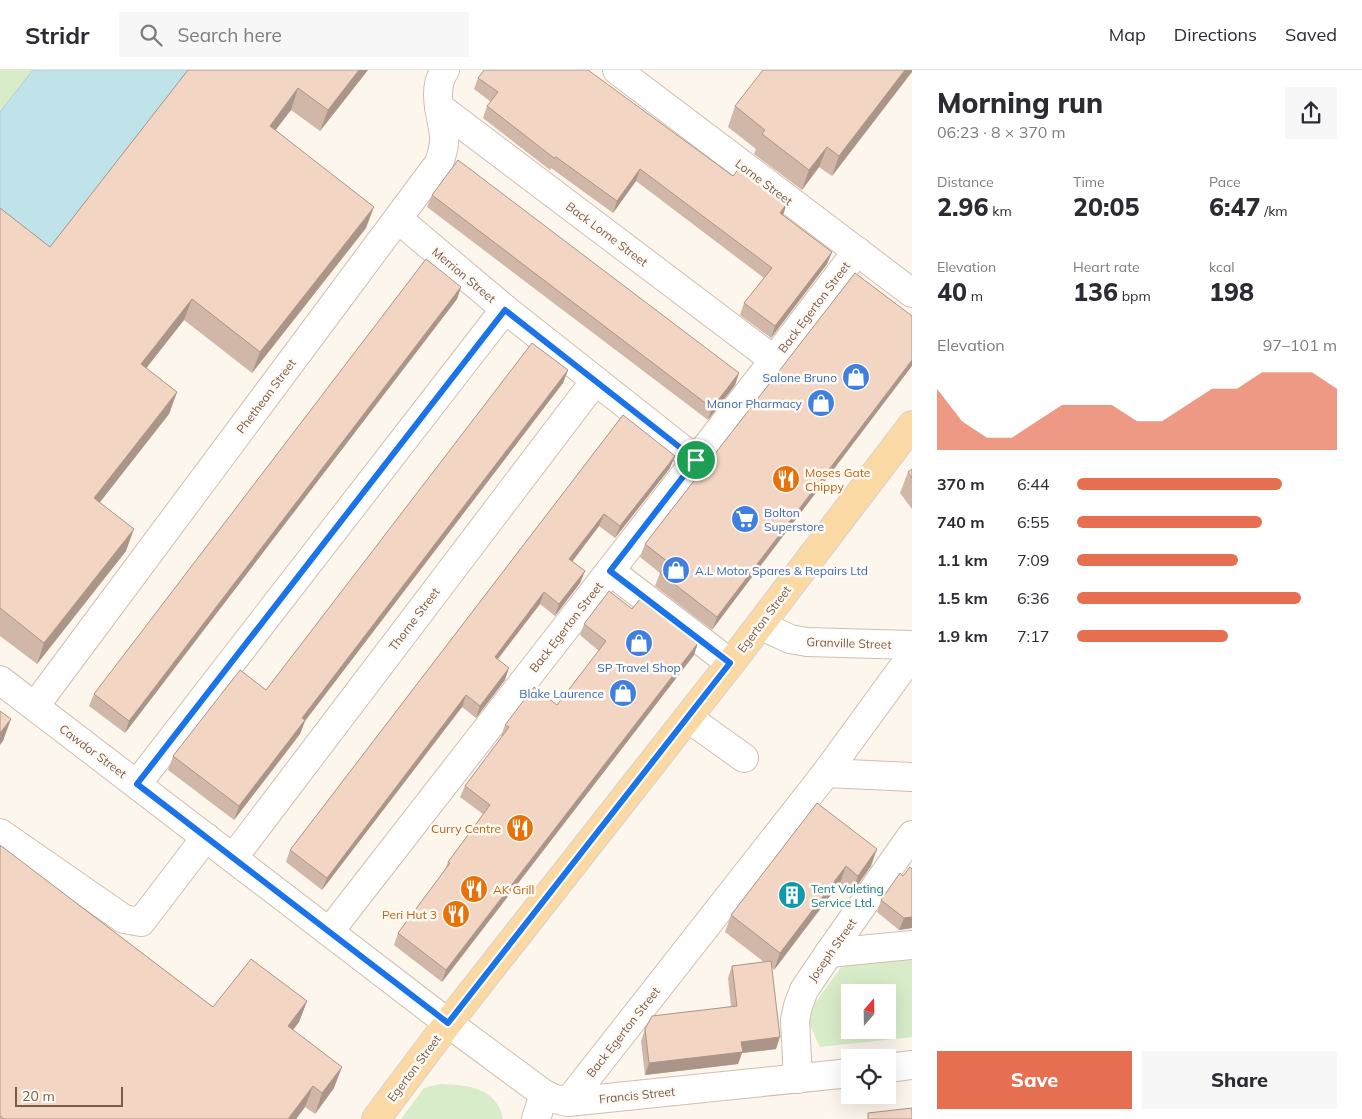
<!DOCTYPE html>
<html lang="en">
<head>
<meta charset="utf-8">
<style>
  body { margin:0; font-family:Mulish,sans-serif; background:#f7f7f7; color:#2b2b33; height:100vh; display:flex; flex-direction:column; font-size:19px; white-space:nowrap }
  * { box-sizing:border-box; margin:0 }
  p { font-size:16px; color:#7c7c81 }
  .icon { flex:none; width:28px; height:28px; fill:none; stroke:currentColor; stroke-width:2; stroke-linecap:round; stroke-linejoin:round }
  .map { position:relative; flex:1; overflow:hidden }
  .sheet { display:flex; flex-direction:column; background:#fff; width:450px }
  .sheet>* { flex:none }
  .needle { width:32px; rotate:20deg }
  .controls { position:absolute; left:841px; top:914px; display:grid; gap:10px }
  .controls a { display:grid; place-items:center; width:55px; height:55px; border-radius:0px; background:#fff; box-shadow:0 5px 20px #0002; font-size:25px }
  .scale { position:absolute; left:15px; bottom:12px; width:108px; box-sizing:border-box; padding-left:5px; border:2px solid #7a5c4d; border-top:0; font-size:14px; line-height:18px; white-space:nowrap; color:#7a5c4d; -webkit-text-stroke:4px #fffaf3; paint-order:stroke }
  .pin { position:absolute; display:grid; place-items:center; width:42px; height:42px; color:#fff; margin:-21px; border:2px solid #fff; border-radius:50%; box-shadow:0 1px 5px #0007 }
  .round { display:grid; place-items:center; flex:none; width:52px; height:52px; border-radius:0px; background:#f7f7f7 }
  .summary { display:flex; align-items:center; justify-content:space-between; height:85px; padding:0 25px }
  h1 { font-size:28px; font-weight:800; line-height:38px }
  .stats { display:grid; grid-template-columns:repeat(3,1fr); gap:8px; height:85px; padding:5px 25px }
  .stats div { display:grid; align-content:center }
  .stats b { font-size:25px; font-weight:800 }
  .stats small { font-size:14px; font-weight:400 }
  .stats p { font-size:14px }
  .chart { height:140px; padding:10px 25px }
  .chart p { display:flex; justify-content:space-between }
  .chart svg { width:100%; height:90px; margin-top:5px; fill:#e76f51; opacity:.7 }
  .button { display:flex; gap:10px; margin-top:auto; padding:10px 25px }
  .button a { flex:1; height:58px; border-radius:0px; background:#e76f51; color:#fff; font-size:20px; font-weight:800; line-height:58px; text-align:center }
  .button a+a { background:#f7f7f7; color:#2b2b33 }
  ul { padding:0 25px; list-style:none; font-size:16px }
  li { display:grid; grid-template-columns:80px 60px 1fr; align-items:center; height:38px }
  li i { height:12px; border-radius:6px; background:#e76f51 }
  header { display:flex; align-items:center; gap:30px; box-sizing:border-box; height:70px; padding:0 25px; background:#fff; border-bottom:1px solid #e1e1e2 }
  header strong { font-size:24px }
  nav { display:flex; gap:28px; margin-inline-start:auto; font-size:18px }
  .search { width:350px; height:45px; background:#f7f7f7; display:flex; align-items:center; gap:12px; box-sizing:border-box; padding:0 18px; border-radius:0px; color:#7c7c81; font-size:19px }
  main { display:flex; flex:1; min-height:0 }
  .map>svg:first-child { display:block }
  .green { fill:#d8ecc9; fill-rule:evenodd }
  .water { fill:#bfe3e8; stroke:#a5d3da }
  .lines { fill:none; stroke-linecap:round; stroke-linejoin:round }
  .minor-casing { stroke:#d1beb0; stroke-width:30 }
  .major-casing { stroke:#dad1cd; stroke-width:30 }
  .minor { stroke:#fff; stroke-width:28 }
  .major { stroke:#fbd9a5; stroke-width:28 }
  .wall { fill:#d1b7a8 }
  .shaded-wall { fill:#aa9588 }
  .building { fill:#f3d5c3; stroke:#aa9588 }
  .route-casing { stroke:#fff; stroke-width:10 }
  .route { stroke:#1a73e8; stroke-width:6 }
  .labels { text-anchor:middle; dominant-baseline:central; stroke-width:5; stroke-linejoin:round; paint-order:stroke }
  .street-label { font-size:12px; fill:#7a5c4d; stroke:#fffaf3 }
  .shop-label { font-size:12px; fill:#366cbe; stroke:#fffaf3; text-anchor:end }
  .food-label { font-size:12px; fill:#c56008; stroke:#fffaf3; text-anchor:start }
  .culture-label { font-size:12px; fill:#0d838f; stroke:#fffaf3; text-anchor:start }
</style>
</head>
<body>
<header>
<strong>Stridr</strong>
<div class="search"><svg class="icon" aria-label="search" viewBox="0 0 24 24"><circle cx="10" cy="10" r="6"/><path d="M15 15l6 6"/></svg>Search here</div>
<nav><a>Map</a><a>Directions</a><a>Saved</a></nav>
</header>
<main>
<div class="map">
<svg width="912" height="1049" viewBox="0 0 912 1049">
  <rect width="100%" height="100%" fill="#fdf6ec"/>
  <!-- green -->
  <g class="green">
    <polygon points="0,0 33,0 0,42"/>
    <path d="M912 882V967L820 977 808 951 813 936 846 890ZM850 922H888V960H850Z"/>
    <path d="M440 1014C467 1015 497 1017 503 1049H401L424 1018Z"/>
  </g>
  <!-- water -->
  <polygon class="water" points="33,0 197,0 48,190 0,152 0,42"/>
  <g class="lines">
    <!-- minor casing -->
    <g class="minor-casing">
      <g id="minor">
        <polyline points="617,0 912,223"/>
        <polyline points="439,37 774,290"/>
        <polyline points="398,149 505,239 696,390"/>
        <polyline points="610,501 730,593"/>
        <polyline points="760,555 790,569 807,572 912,575"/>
        <polyline points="0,610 448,953 544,1024 555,1029 568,1032 850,1003"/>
        <path d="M35 636 439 93C442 84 445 75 444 66 442 44 431 21 445 0"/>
        <polyline points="688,648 744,688"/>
        <polyline points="826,703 912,707"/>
        <polyline points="137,714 505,239"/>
        <polyline points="0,763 124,849 141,852 206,767"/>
        <polyline points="233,788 595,311"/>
        <polyline points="329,862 774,290 857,181"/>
        <polyline points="829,883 912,875"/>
        <polyline points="888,998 912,995"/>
        <polyline points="798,1009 795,950 798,936 804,920 829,883 912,765"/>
        <polyline points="568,1032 826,703 912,585"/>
        <polyline points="536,1049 544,1024"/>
      </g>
    </g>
    <!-- major casing -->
    <g class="major-casing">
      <polyline id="major" points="376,1049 448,953 737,585 912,355"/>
    </g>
    <!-- minor -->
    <use href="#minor" class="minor"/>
    <!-- major -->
    <use href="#major" class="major"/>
  </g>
  <!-- wall -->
  <g class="wall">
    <polygon points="188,0 368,0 320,61 291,40 275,60 366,158 252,303 184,250 146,298 177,322 169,344 99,433 126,481 37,594 0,566 0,138 50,177"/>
    <polygon points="912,0 832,106 819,97 802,120 754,84 756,79 728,57 735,36"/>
    <polygon points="478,8 733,106 787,133 783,145 832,182 827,194 771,268 740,245 744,233 764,208 636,111 613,143 551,98 550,100 483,48 487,36 491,32 474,19"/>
    <polygon points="432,125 739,303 735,315 708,350 427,137"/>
    <polygon points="855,203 712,560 655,516 660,503 640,487 645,474"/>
    <polygon points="461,217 457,229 125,663 89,636 94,624"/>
    <polygon points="568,300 563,313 305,651 300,664 234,750 168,700 173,686 266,620"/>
    <polygon points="623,345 670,398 615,468 599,456 572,492 585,501 580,513 555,546 540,534 498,589 505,610 476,648 462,637 322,820 286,792 290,780"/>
    <polygon points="912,399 912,439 900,423 908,402"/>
    <polygon points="584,554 694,585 442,912 394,875 398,863 445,800 448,792 483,744 460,727 465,716 502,667 501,666 505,655 557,635 599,581 580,565"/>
    <polygon points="817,733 871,796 852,823 840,813 774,900 772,898 776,979 742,983 738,994 645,1005 641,971 645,959 731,936 728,908 732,896 764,892 725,862 731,845"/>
    <polygon points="0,775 213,937 307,931 299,952 293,960 334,1018 315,1044 305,1037 296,1049 0,1049"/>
    <polygon points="912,799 912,858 899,860 877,842 881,830 903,806"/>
  </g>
  <!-- shaded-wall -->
  <g class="shaded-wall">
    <polygon points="359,0 368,0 320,61 328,40"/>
    <polygon points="905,0 912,0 912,2 832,106 839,86"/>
    <polygon points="298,18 291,40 262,78 270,56"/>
    <polygon points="827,77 819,97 802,120 809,100"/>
    <polygon points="640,99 636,111 613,143 617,131"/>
    <polygon points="787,133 783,145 780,143"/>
    <polygon points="374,137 366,158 252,303 260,282"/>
    <polygon points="832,182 827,194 771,268 775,256"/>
    <polygon points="461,217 457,229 125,663 129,651"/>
    <polygon points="192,229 184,250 133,315 141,294"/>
    <polygon points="912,290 912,296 712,560 717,547"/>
    <polygon points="568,300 563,313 305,651 300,664 234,750 239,736 302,648"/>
    <polygon points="739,303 735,315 708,350 712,338"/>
    <polygon points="177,322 169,344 86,450 94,428"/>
    <polygon points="675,386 670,398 615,468 620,456"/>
    <polygon points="604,444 599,456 565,501 569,489"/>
    <polygon points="134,459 126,481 37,594 44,573"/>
    <polygon points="585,501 580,513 555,546 559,534"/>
    <polygon points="544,522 540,534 490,599 495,587"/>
    <polygon points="698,573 694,585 442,912 446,900"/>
    <polygon points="509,598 505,610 476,648 480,636"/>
    <polygon points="466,625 462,637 322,820 327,808"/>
    <polygon points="11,649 3,671 0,675 0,663"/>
    <polygon points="877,779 871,796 852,823 858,806"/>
    <polygon points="846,796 840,813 774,900 780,883"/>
    <polygon points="912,847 912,858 899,860 904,848"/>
    <polygon points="307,931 299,952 280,977 288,956"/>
    <polygon points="780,967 776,979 742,983 738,994 645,1005 649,993 741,972"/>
    <polygon points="342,997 334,1018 315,1044 322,1023"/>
    <polygon points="313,1016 305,1037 296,1049 288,1049"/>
  </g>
  <!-- building -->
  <g class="building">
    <polygon points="188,0 359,0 328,40 298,18 270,56 374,137 260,282 192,229 141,294 177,322 94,428 134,459 44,573 0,538 0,138 50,177"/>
    <polygon points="484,0 588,0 733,106 740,97 787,133 780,143 832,182 775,256 744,233 772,198 640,99 617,131 556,87 554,88 487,36 498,22 478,8"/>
    <polygon points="763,0 905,0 839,86 827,77 809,100 762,64 765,60 735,36"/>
    <polygon points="458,90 739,303 712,338 432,125"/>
    <polygon points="426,189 461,217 129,651 94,624"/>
    <polygon points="855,203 912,246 912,290 717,547 660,503 668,492 645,474"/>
    <polygon points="532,273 568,300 302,648 305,650 239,736 173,686 240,600 266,620"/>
    <polygon points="623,345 675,386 620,456 604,444 569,489 585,501 559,534 544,522 495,587 509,598 480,636 466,625 327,808 290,780"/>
    <polygon points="912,399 912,408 908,402"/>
    <polygon points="609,521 632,539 640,529 698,573 446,900 398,863 450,793 448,792 490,735 465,716 509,657 505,655 534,617 557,635 606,571 584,554"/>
    <polygon points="0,641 11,649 0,663"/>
    <polygon points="817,733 877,779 858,806 846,796 780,883 731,845"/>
    <polygon points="0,775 213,937 251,889 307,931 288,956 342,997 322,1023 313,1016 288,1049 4,1049 0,1046"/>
    <polygon points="910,797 912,799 912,847 904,848 881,830 900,803 903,806"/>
    <polygon points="771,891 780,967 741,972 743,982 649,993 645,959 652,946 737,936 732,896"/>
    <polygon points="912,1038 912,1049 868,1049 868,1043"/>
  </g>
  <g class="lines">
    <!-- route casing -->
    <g class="route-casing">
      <polygon id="route" points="505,240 696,390 610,501 730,593 448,953 137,714"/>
    </g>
    <!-- route -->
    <use href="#route" class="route"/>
  </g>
  <!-- icons -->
  <defs>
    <g id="shop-disc" transform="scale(1.4375)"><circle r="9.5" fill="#3f7fe0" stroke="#fffaf3"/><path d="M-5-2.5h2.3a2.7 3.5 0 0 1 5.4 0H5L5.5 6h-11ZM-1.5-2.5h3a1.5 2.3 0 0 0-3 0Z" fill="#fff"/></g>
    <g id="restaurant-disc" transform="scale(1.4375)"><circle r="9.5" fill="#e8710a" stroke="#fffaf3"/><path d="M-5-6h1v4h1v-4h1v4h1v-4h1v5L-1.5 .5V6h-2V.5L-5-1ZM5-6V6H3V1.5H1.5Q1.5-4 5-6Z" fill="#fff"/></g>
    <g id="supermarket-disc" transform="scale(1.4375)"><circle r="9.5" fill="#3f7fe0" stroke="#fffaf3"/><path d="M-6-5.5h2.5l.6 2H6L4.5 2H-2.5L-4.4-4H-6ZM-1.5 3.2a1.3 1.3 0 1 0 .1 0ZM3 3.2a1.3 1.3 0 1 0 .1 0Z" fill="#fff"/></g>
    <g id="building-disc" transform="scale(1.4375)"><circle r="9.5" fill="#0f9aa8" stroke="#fffaf3"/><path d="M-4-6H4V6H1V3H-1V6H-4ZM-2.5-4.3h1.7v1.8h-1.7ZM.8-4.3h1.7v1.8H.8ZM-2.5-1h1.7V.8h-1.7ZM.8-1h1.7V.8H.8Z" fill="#fff"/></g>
  </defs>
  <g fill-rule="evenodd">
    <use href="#shop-disc" x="856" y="307"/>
    <use href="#shop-disc" x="821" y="333"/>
    <use href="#restaurant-disc" x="786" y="409"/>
    <use href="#supermarket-disc" x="745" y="449"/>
    <use href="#shop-disc" x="676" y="500"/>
    <use href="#shop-disc" x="639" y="573"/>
    <use href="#shop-disc" x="623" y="623"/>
    <use href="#restaurant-disc" x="520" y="758"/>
    <use href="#restaurant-disc" x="474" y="819"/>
    <use href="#building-disc" x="792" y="825"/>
    <use href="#restaurant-disc" x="456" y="844"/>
  </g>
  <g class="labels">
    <!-- street labels -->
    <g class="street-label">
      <text transform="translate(764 112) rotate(37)">Lorne Street</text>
      <text transform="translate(607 164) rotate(37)">Back Lorne Street</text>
      <text transform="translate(464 205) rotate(40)">Merrion Street</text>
      <text transform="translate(814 237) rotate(-53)">Back Egerton Street</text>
      <text transform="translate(266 326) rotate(-53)">Phethean Street</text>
      <text transform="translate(414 549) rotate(-53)">Thorne Street</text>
      <text transform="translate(764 549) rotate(-53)">Egerton Street</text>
      <text transform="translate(566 557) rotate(-52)">Back Egerton Street</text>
      <text transform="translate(849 573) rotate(2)">Granville Street</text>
      <text transform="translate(93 681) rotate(37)">Cawdor Street</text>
      <text transform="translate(832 880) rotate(-55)">Joseph Street</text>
      <text transform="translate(623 962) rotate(-52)">Back Egerton Street</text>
      <text transform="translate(414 998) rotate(-53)">Egerton Street</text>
      <text transform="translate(637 1025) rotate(-6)">Francis Street</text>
    </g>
    <!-- shop labels -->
    <g class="shop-label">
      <text x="837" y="307">Salone Bruno</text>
      <text x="802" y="333">Manor Pharmacy</text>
      <text x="764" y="442" text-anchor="start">Bolton<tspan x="764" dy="14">Superstore</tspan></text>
      <text x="695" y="500" text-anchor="start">A.L Motor Spares &amp; Repairs Ltd</text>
      <text x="639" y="597" text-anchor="middle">SP Travel Shop</text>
      <text x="604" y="623">Blake Laurence</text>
    </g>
    <!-- food labels -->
    <g class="food-label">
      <text x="805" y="402">Moses Gate<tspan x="805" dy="14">Chippy</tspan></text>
      <text x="501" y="758" text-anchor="end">Curry Centre</text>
      <text x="493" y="819">AK Grill</text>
      <text x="437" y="844" text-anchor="end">Peri Hut 3</text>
    </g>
    <!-- culture labels -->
    <g class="culture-label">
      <text x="811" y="818">Tent Valeting<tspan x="811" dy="14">Service Ltd.</tspan></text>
    </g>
  </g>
</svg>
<div class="controls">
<a><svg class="needle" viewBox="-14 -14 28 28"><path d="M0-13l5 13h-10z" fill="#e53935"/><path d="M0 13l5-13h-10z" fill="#7c7c81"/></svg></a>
<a><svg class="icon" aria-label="locate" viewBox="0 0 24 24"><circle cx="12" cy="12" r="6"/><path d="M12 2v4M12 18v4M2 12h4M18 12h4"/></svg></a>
</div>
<div class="scale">20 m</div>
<div class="pin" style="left:696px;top:390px;background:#1e9e55"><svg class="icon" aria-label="arrive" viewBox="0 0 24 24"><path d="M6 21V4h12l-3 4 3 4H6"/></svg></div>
</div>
<section class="sheet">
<div class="summary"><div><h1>Morning run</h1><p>06:23 · 8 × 370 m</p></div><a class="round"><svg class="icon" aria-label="share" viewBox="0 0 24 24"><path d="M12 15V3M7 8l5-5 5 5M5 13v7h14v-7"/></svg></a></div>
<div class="stats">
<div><p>Distance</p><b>2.96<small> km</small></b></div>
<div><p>Time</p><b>20:05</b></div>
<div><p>Pace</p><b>6:47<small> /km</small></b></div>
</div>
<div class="stats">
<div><p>Elevation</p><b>40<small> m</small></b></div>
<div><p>Heart rate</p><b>136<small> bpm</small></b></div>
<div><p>kcal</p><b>198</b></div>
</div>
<div class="chart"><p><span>Elevation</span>97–101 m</p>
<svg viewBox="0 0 160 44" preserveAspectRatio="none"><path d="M0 44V14L10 30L20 38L30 38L40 30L50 22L60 22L70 22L80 30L90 30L100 22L110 14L120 14L130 6L140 6L150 6L160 14V44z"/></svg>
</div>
<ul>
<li><b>370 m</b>6:44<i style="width:79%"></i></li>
<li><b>740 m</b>6:55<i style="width:71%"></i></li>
<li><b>1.1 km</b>7:09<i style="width:62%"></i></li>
<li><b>1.5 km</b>6:36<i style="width:86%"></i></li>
<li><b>1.9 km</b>7:17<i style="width:58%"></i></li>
</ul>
<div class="button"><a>Save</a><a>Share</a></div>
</section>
</main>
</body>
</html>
